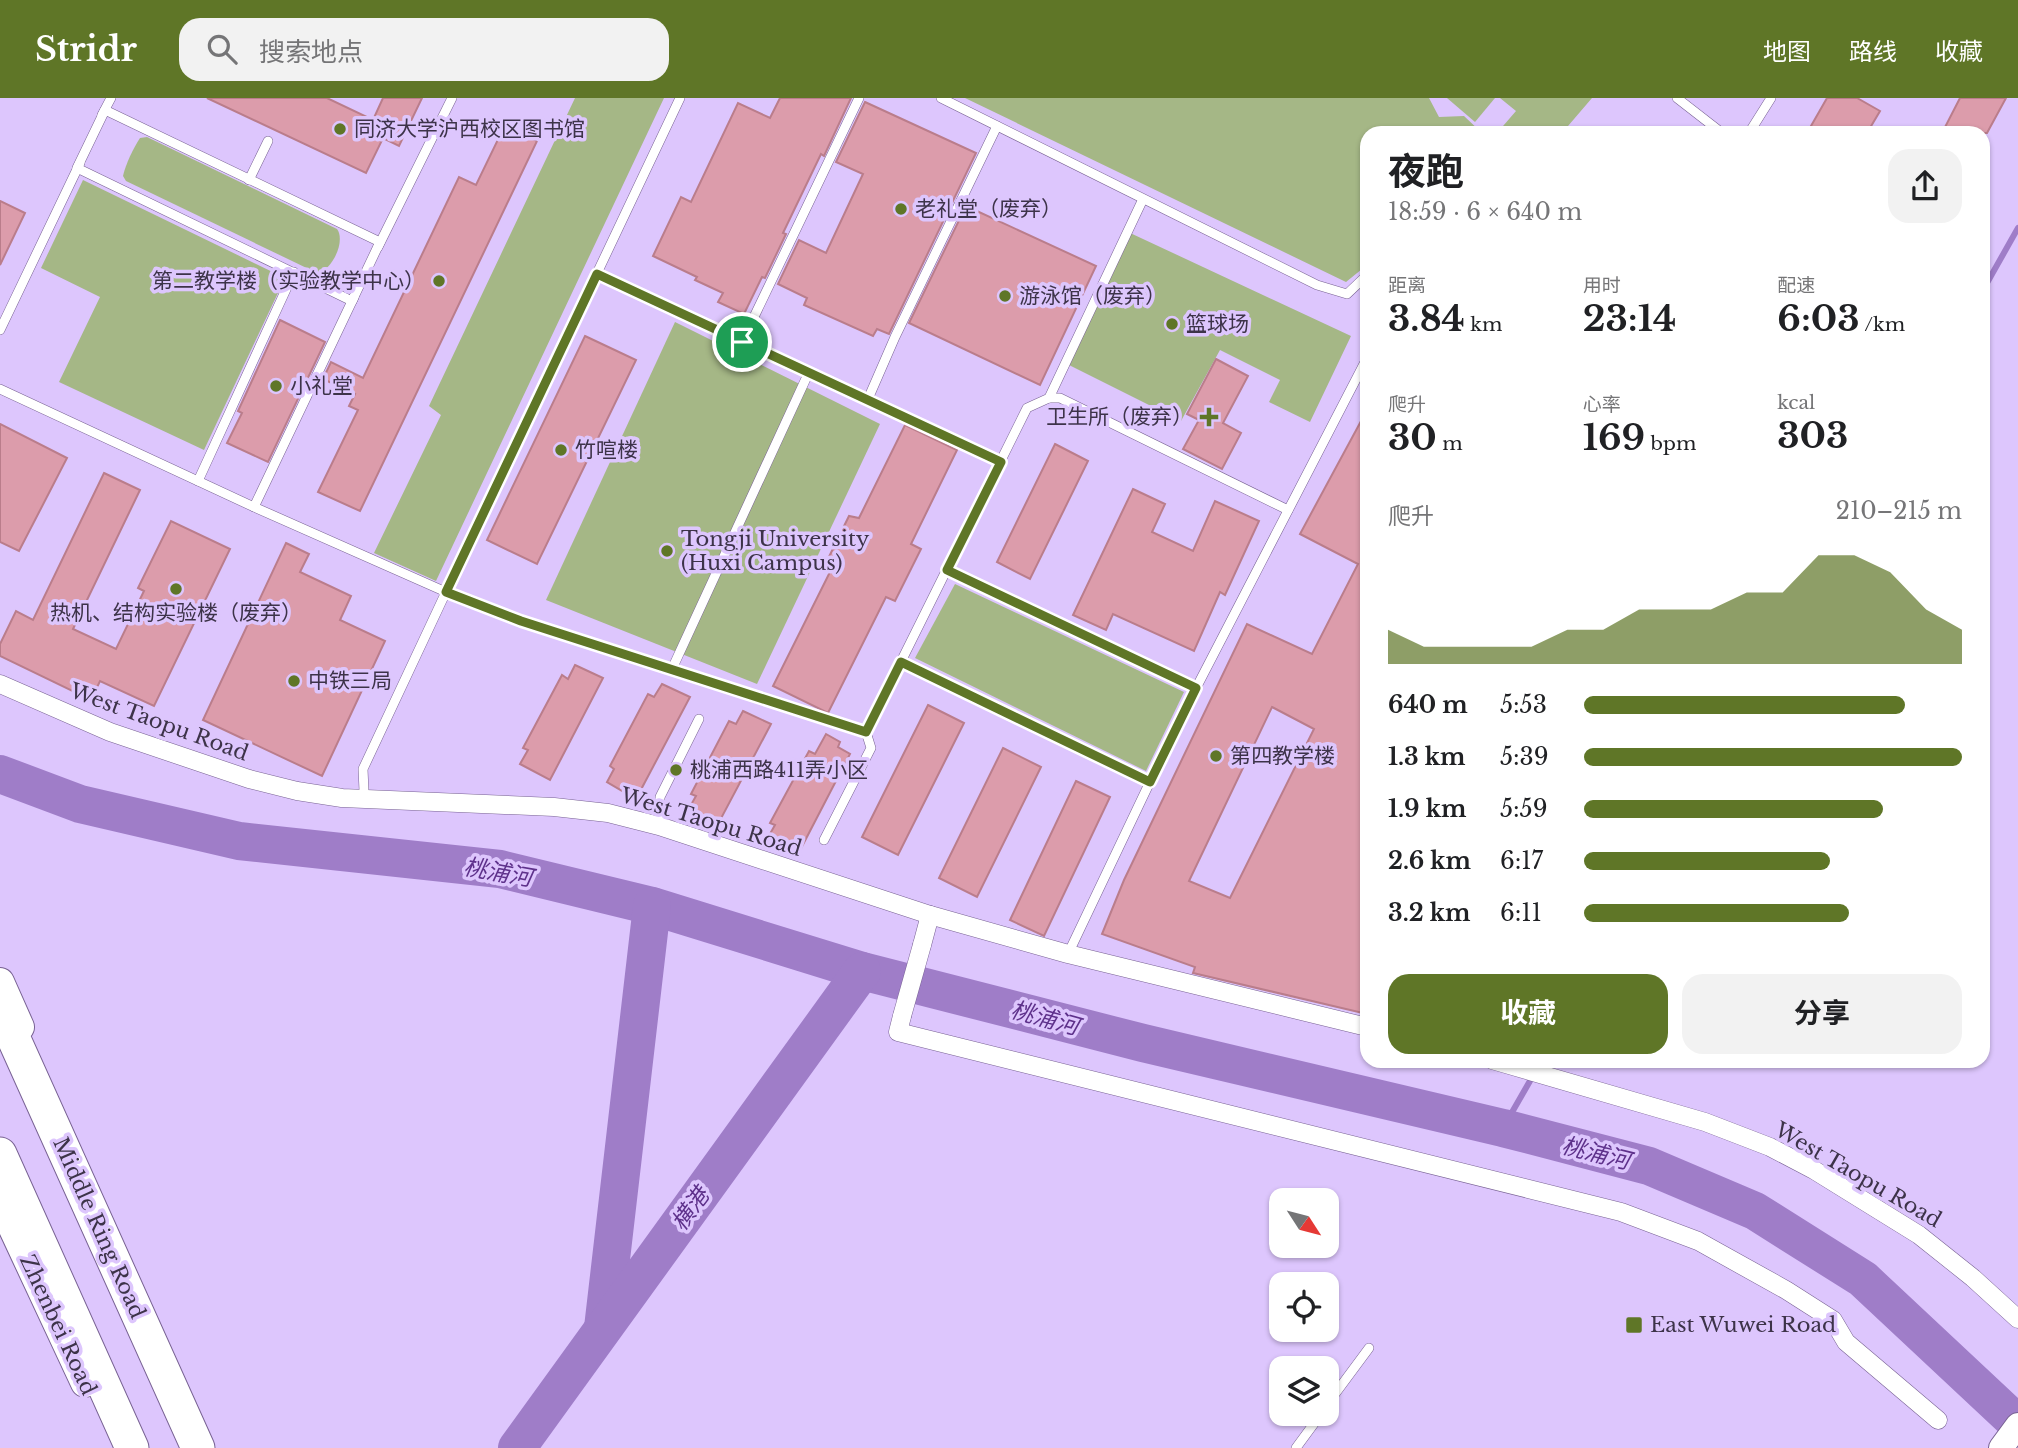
<!DOCTYPE html>
<html lang="zh">
<head>
<meta charset="utf-8">
<style>
  body { margin:0; font-family:"Libre Baskerville","Noto Sans SC",serif; background:#f2f2f2; color:#202124; height:100vh; display:flex; flex-direction:column; font-size:26px; white-space:nowrap }
  * { box-sizing:border-box; margin:0 }
  p { font-size:23px; color:#757577 }
  .icon { flex:none; width:38px; height:38px; fill:none; stroke:currentColor; stroke-width:2; stroke-linecap:round; stroke-linejoin:round }
  .map { position:relative; flex:1; overflow:hidden }
  .details { position:absolute; left:1360px; top:28px; width:630px; height:942px; display:flex; flex-direction:column; background:#fff; border-radius:21px; box-shadow:0 2px 5px #0004 }
  .details>* { flex:none }
  .needle { width:46px; rotate:126deg }
  .buttons { position:absolute; left:1269px; top:1090px; display:grid; gap:14px }
  .buttons a { display:grid; place-items:center; width:70px; height:70px; border-radius:14px; background:#fff; box-shadow:0 2px 5px #0004; font-size:35px }
  .pin { position:absolute; display:grid; place-items:center; width:60px; height:60px; color:#fff; margin:-30px; border:4px solid #fff; border-radius:50%; box-shadow:0 2px 7px #0007 }
  .round { display:grid; place-items:center; flex:none; width:74px; height:74px; border-radius:21px; background:#f2f2f2 }
  .overview { display:flex; align-items:center; justify-content:space-between; height:119px; padding:0 28px }
  h1 { font-size:38px; font-weight:700; line-height:52px }
  .stats { display:grid; grid-template-columns:repeat(3,1fr); gap:10px; height:119px; padding:7px 28px }
  .stats div { display:grid; align-content:center }
  .stats b { font-size:35px; font-weight:700 }
  .stats small { font-size:19px; font-weight:400 }
  .stats p { font-size:19px }
  .chart { height:196px; padding:14px 28px }
  .chart p { display:flex; justify-content:space-between }
  .chart svg { width:100%; height:126px; margin-top:7px; fill:#5f7627; opacity:.7 }
  .cta { display:flex; gap:14px; margin-top:auto; padding:14px 28px }
  .cta a { flex:1; height:80px; border-radius:21px; background:#5f7627; color:#fff; font-size:28px; font-weight:700; line-height:80px; text-align:center }
  .cta a+a { background:#f2f2f2; color:#202124 }
  ul { padding:0 28px; list-style:none; font-size:23px }
  li { display:grid; grid-template-columns:112px 84px 1fr; align-items:center; height:52px }
  li i { height:18px; border-radius:9px; background:#5f7627 }
  header { display:flex; align-items:center; gap:42px; box-sizing:border-box; height:98px; padding:0 35px; background:#5f7627; color:#fff }
  header strong { font-size:33px }
  nav { display:flex; gap:38px; margin-inline-start:auto; font-size:24px }
  .search { width:490px; height:63px; background:#f2f2f2; display:flex; align-items:center; gap:18px; box-sizing:border-box; padding:0 24px; border-radius:21px; color:#757577; font-size:26px }
  .map>svg:first-child { display:block }
  .green { fill:#a5b786 }
  .lines { fill:none; stroke-linecap:round; stroke-linejoin:round }
  .stream { stroke:#9f7dc8; stroke-width:6 }
  .river { stroke:#9f7dc8; stroke-width:38 }
  .building { fill:#dc9cab; stroke:#ba7d8b; stroke-width:2; fill-rule:evenodd }
  .lane-casing { stroke:#786293; stroke-width:10 }
  .street-casing { stroke:#786293; stroke-width:19 }
  .secondary-casing { stroke:#786293; stroke-width:26 }
  .primary-casing { stroke:#786293; stroke-width:30 }
  .highway-casing { stroke:#786293; stroke-width:35 }
  .lane { stroke:#fff; stroke-width:9 }
  .street { stroke:#fff; stroke-width:18 }
  .secondary { stroke:#fff; stroke-width:24 }
  .primary { stroke:#fff; stroke-width:28 }
  .highway { stroke:#fff; stroke-width:33 }
  .street-bridge-casing { stroke:#786293; stroke-width:19; stroke-linecap:butt }
  .street-bridge { stroke:#fff; stroke-width:18 }
  .route-casing { stroke:#fff; stroke-width:14 }
  .route { stroke:#5f7627; stroke-width:9 }
  .poi-dot { fill:#5f7627; stroke:#ddc6fd; stroke-width:2.5 }
  .labels { text-anchor:middle; dominant-baseline:central; stroke-width:7; stroke-linejoin:round; paint-order:stroke }
  .poi-label { font-size:21px; fill:#3d3349; stroke:#ddc6fd; text-anchor:start }
  .street-label { font-size:21px; fill:#3d3349; stroke:#ddc6fd }
  .water-label { font-size:23px; font-style:italic; fill:#5e318b; stroke:#ddc6fd }
</style>
</head>
<body>
<header>
<strong>Stridr</strong>
<div class="search"><svg class="icon" aria-label="search" viewBox="0 0 24 24"><circle cx="10" cy="10" r="6"/><path d="M15 15l6 6"/></svg>搜索地点</div>
<nav><a>地图</a><a>路线</a><a>收藏</a></nav>
</header>
<div class="map">
<svg width="2018" height="1350" viewBox="0 0 2018 1350">
  <rect width="100%" height="100%" fill="#ddc6fd"/>
  <!-- green -->
  <g class="green">
    <polygon points="575,0 664,0 436,483 374,455 441,317 429,308"/>
    <polygon points="965,0 1429,0 1439,19 1464,18 1482,35 1367,35 1367,167 1346,184"/>
    <polygon points="1447,0 1495,0 1475,24"/>
    <polygon points="1500,0 1592,0 1562,35 1497,35 1516,13"/>
    <path d="M147 39 337 131C346 143 332 173 317 175L126 83 123 78C126 65 133 51 140 40Z"/>
    <polygon points="83,82 285,180 204,352 59,284 100,199 41,170"/>
    <polygon points="1128,134 1351,238 1310,324 1269,304 1280,282 1220,252 1181,323 1063,264"/>
    <polygon points="675,224 880,326 757,586 546,502"/>
    <polygon points="955,486 1184,594 1146,673 915,560"/>
  </g>
  <g class="lines">
    <!-- stream -->
    <g class="stream">
      <polyline points="1983,192 2018,130"/>
      <polyline points="1503,1030 1542,962"/>
    </g>
    <!-- river -->
    <g class="river">
      <polyline points="0,676 80,706 239,743 500,771 652,808 862,873 1143,945 1503,1030 1649,1068 1755,1113 1863,1181 2018,1326"/>
      <polyline points="603,1230 652,808"/>
      <polyline points="517,1350 862,873"/>
    </g>
  </g>
  <!-- building -->
  <g class="building">
    <polygon points="207,0 327,0 373,22 383,0 422,0 399,48 383,40 366,75"/>
    <polygon points="780,0 851,0 824,58 821,56 783,135 786,136 765,180 762,179 744,216 718,204 723,195 695,182 697,179 653,158 681,99 691,104 738,5 770,20"/>
    <polygon points="1827,0 1857,0 1880,13 1867,35 1807,35"/>
    <polygon points="1960,0 2006,0 1987,35 1942,35"/>
    <polygon points="865,4 976,55 889,236 877,231 873,238 804,207 807,200 778,186 799,142 826,155 863,76 836,64"/>
    <polygon points="505,27 537,43 360,413 318,394 358,312 349,308 355,296 323,281 331,264 363,280 459,79 476,87"/>
    <polygon points="0,103 25,115 0,167"/>
    <polygon points="966,108 1096,168 1040,287 909,225"/>
    <polygon points="280,222 325,244 268,364 227,345 242,315 238,313"/>
    <polygon points="585,238 636,262 537,466 487,442"/>
    <polygon points="1216,261 1248,278 1223,325 1241,335 1222,371 1183,351 1199,322 1187,316"/>
    <path d="M1367 312V916L1193 875 1195 869 1102 836 1124 782 1247 526 1312 556 1358 466 1300 436ZM1272 609 1314 631 1230 800 1189 783Z"/>
    <polygon points="0,326 67,360 19,453 0,444"/>
    <polygon points="905,327 957,352 911,446 921,451 895,503 886,499 828,615 773,588 832,470 825,467 849,418 859,420"/>
    <polygon points="1055,346 1088,363 1030,481 997,464"/>
    <polygon points="104,375 140,392 73,531 116,551 144,493 138,490 171,423 230,451 154,608 100,583 91,602 0,558 0,546 16,513 33,522"/>
    <polygon points="1133,391 1165,406 1152,434 1193,453 1215,403 1259,423 1225,497 1220,494 1194,553 1113,516 1106,532 1073,517"/>
    <polygon points="286,445 309,456 300,474 351,498 340,522 385,543 322,678 203,622"/>
    <polygon points="575,567 603,580 550,682 520,666 528,652 523,650 562,577 568,581"/>
    <polygon points="662,586 690,599 636,701 607,684 614,671 610,668 648,596 654,599"/>
    <polygon points="928,607 964,625 898,757 862,739"/>
    <polygon points="743,613 771,626 717,728 688,712 696,698 691,696 729,623 736,626"/>
    <polygon points="826,636 840,644 838,649 850,656 797,758 767,741 775,727 770,725 809,653 815,656"/>
    <polygon points="1003,650 1041,669 977,799 939,780"/>
    <polygon points="1076,683 1110,699 1044,838 1010,822"/>
  </g>
  <g class="lines">
    <!-- lane casing -->
    <g class="lane-casing">
      <g id="lane">
        <polyline points="941,0 1317,187 1347,196 1367,177"/>
        <polyline points="1677,0 1722,35"/>
        <polygon points="105,12 380,144 352,203 77,70"/>
        <polyline points="102,17 111,0"/>
        <polyline points="1749,35 1771,0"/>
        <polyline points="249,82 268,43"/>
        <polyline points="378,149 452,0"/>
        <polyline points="597,176 1001,364"/>
        <polyline points="0,232 80,65"/>
        <polyline points="742,244 859,0"/>
        <polyline points="0,291 254,409 446,494 680,0"/>
        <polyline points="1049,300 1060,300 1288,412"/>
        <polyline points="868,301 895,239 997,28"/>
        <polyline points="198,383 294,174"/>
        <polyline points="254,409 354,199"/>
        <polyline points="947,472 1196,590"/>
        <polyline points="901,564 1150,684"/>
        <polyline points="672,571 809,274"/>
        <polyline points="364,693 363,671 446,494 521,523 866,634"/>
        <polyline points="659,728 660,699 699,621"/>
        <polyline points="824,742 871,650 866,634 1027,310 1049,300 1143,101"/>
        <polyline points="1068,856 1178,625 1367,260"/>
        <polyline points="1326,1308 1369,1250"/>
        <polyline points="1296,1350 1321,1316"/>
      </g>
    </g>
    <!-- street casing -->
    <g class="street-casing">
      <g id="street">
        <polyline points="0,586 110,634 249,681 297,693 342,700 554,709 608,715 659,728 930,817 1068,856 1367,929"/>
        <polyline points="922,847 930,817"/>
        <polyline points="902,918 898,934 1621,1114 1698,1143 1786,1192 1833,1222 1846,1244 1938,1322"/>
        <polyline points="1492,962 1705,1024 1770,1049 1814,1072 1919,1137 1973,1180 2018,1221"/>
      </g>
    </g>
    <!-- secondary casing -->
    <g class="secondary-casing">
      <polyline id="secondary" points="2001,1350 2018,1327"/>
    </g>
    <!-- primary casing -->
    <g class="primary-casing">
      <g id="primary">
        <polyline points="0,884 20,929"/>
        <polyline points="0,1103 85,1285"/>
      </g>
    </g>
    <!-- highway casing -->
    <g class="highway-casing">
      <g id="highway">
        <polyline points="0,910 198,1350"/>
        <polyline points="0,1056 132,1350"/>
      </g>
    </g>
    <!-- lane -->
    <use href="#lane" class="lane"/>
    <!-- street -->
    <use href="#street" class="street"/>
    <!-- secondary -->
    <use href="#secondary" class="secondary"/>
    <!-- primary -->
    <use href="#primary" class="primary"/>
    <!-- highway -->
    <use href="#highway" class="highway"/>
    <!-- street-bridge casing -->
    <g class="street-bridge-casing">
      <polyline id="street-bridge" points="902,918 922,847"/>
    </g>
    <!-- street-bridge -->
    <use href="#street-bridge" class="street-bridge"/>
  </g>
  <g class="lines">
    <!-- route casing -->
    <g class="route-casing">
      <polygon id="route" points="597,176 1001,364 947,472 1196,590 1150,684 901,564 866,634 521,523 446,494"/>
    </g>
    <!-- route -->
    <use href="#route" class="route"/>
  </g>
  <!-- markers -->
  <g class="poi-dot">
    <circle cx="340" cy="31" r="7"/>
    <circle cx="901" cy="111" r="7"/>
    <circle cx="439" cy="183" r="7"/>
    <circle cx="1005" cy="198" r="7"/>
    <circle cx="1172" cy="226" r="7"/>
    <circle cx="276" cy="288" r="7"/>
    <path d="M1205.5 308.5h7v7h7v7h-7v7h-7v-7h-7v-7h7z"/>
    <circle cx="561" cy="352" r="7"/>
    <circle cx="667" cy="453" r="7"/>
    <circle cx="176" cy="491" r="7"/>
    <circle cx="294" cy="583" r="7"/>
    <circle cx="1216" cy="658" r="7"/>
    <circle cx="676" cy="672" r="7"/>
    <rect x="1625" y="1218" width="18" height="18" rx="3.5"/>
  </g>
  <g class="labels">
    <!-- poi labels -->
    <g class="poi-label">
      <text x="354" y="31">同济大学沪西校区图书馆</text>
      <text x="915" y="111">老礼堂（废弃）</text>
      <text x="425" y="183" text-anchor="end">第二教学楼（实验教学中心）</text>
      <text x="1019" y="198">游泳馆（废弃）</text>
      <text x="1186" y="226">篮球场</text>
      <text x="290" y="288">小礼堂</text>
      <text x="1193" y="319" text-anchor="end">卫生所（废弃）</text>
      <text x="575" y="352">竹喧楼</text>
      <text x="681" y="441">Tongji University<tspan x="681" dy="24">(Huxi Campus)</tspan></text>
      <text x="176" y="515" text-anchor="middle">热机、结构实验楼（废弃）</text>
      <text x="308" y="583">中铁三局</text>
      <text x="1230" y="658">第四教学楼</text>
      <text x="690" y="672">桃浦西路411弄小区</text>
      <text x="1650" y="1227">East Wuwei Road</text>
    </g>
    <!-- street labels -->
    <g class="street-label">
      <text transform="translate(159 624) rotate(20)">West Taopu Road</text>
      <text transform="translate(711 724) rotate(17)">West Taopu Road</text>
      <text transform="translate(1858 1077) rotate(30)">West Taopu Road</text>
      <text transform="translate(99 1130) rotate(66)">Middle Ring Road</text>
      <text transform="translate(58 1227) rotate(65)">Zhenbei Road</text>
    </g>
    <!-- water labels -->
    <g class="water-label">
      <text transform="translate(498 774) rotate(10)">桃浦河</text>
      <text transform="translate(1045 920) rotate(15)">桃浦河</text>
      <text transform="translate(1596 1055) rotate(14)">桃浦河</text>
      <text transform="translate(690 1111) rotate(-54)">横港</text>
    </g>
  </g>
</svg>
<div class="buttons">
<a><svg class="needle" viewBox="-14 -14 28 28"><path d="M0-13l5 13h-10z" fill="#e53935"/><path d="M0 13l5-13h-10z" fill="#757577"/></svg></a>
<a><svg class="icon" aria-label="locate" viewBox="0 0 24 24"><circle cx="12" cy="12" r="6"/><path d="M12 2v4M12 18v4M2 12h4M18 12h4"/></svg></a>
<a><svg class="icon" aria-label="layers" viewBox="0 0 24 24"><path d="M12 4l9 5-9 5-9-5zM3 14l9 5 9-5"/></svg></a>
</div>
<div class="pin" style="left:742px;top:244px;background:#1e9e55"><svg class="icon" aria-label="arrive" viewBox="0 0 24 24"><path d="M6 21V4h12l-3 4 3 4H6"/></svg></div>
<section class="details">
<div class="overview"><div><h1>夜跑</h1><p>18:59 · 6 × 640 m</p></div><a class="round"><svg class="icon" aria-label="share" viewBox="0 0 24 24"><path d="M12 15V3M7 8l5-5 5 5M5 13v7h14v-7"/></svg></a></div>
<div class="stats">
<div><p>距离</p><b>3.84<small> km</small></b></div>
<div><p>用时</p><b>23:14</b></div>
<div><p>配速</p><b>6:03<small> /km</small></b></div>
</div>
<div class="stats">
<div><p>爬升</p><b>30<small> m</small></b></div>
<div><p>心率</p><b>169<small> bpm</small></b></div>
<div><p>kcal</p><b>303</b></div>
</div>
<div class="chart"><p><span>爬升</span>210–215 m</p>
<svg viewBox="0 0 160 44" preserveAspectRatio="none"><path d="M0 44V32L10 38L20 38L30 38L40 38L50 32L60 32L70 25L80 25L90 25L100 19L110 19L120 6L130 6L140 12L150 25L160 32V44z"/></svg>
</div>
<ul>
<li><b>640 m</b>5:53<i style="width:85%"></i></li>
<li><b>1.3 km</b>5:39<i style="width:100%"></i></li>
<li><b>1.9 km</b>5:59<i style="width:79%"></i></li>
<li><b>2.6 km</b>6:17<i style="width:65%"></i></li>
<li><b>3.2 km</b>6:11<i style="width:70%"></i></li>
</ul>
<div class="cta"><a>收藏</a><a>分享</a></div>
</section>
</div>
</body>
</html>
